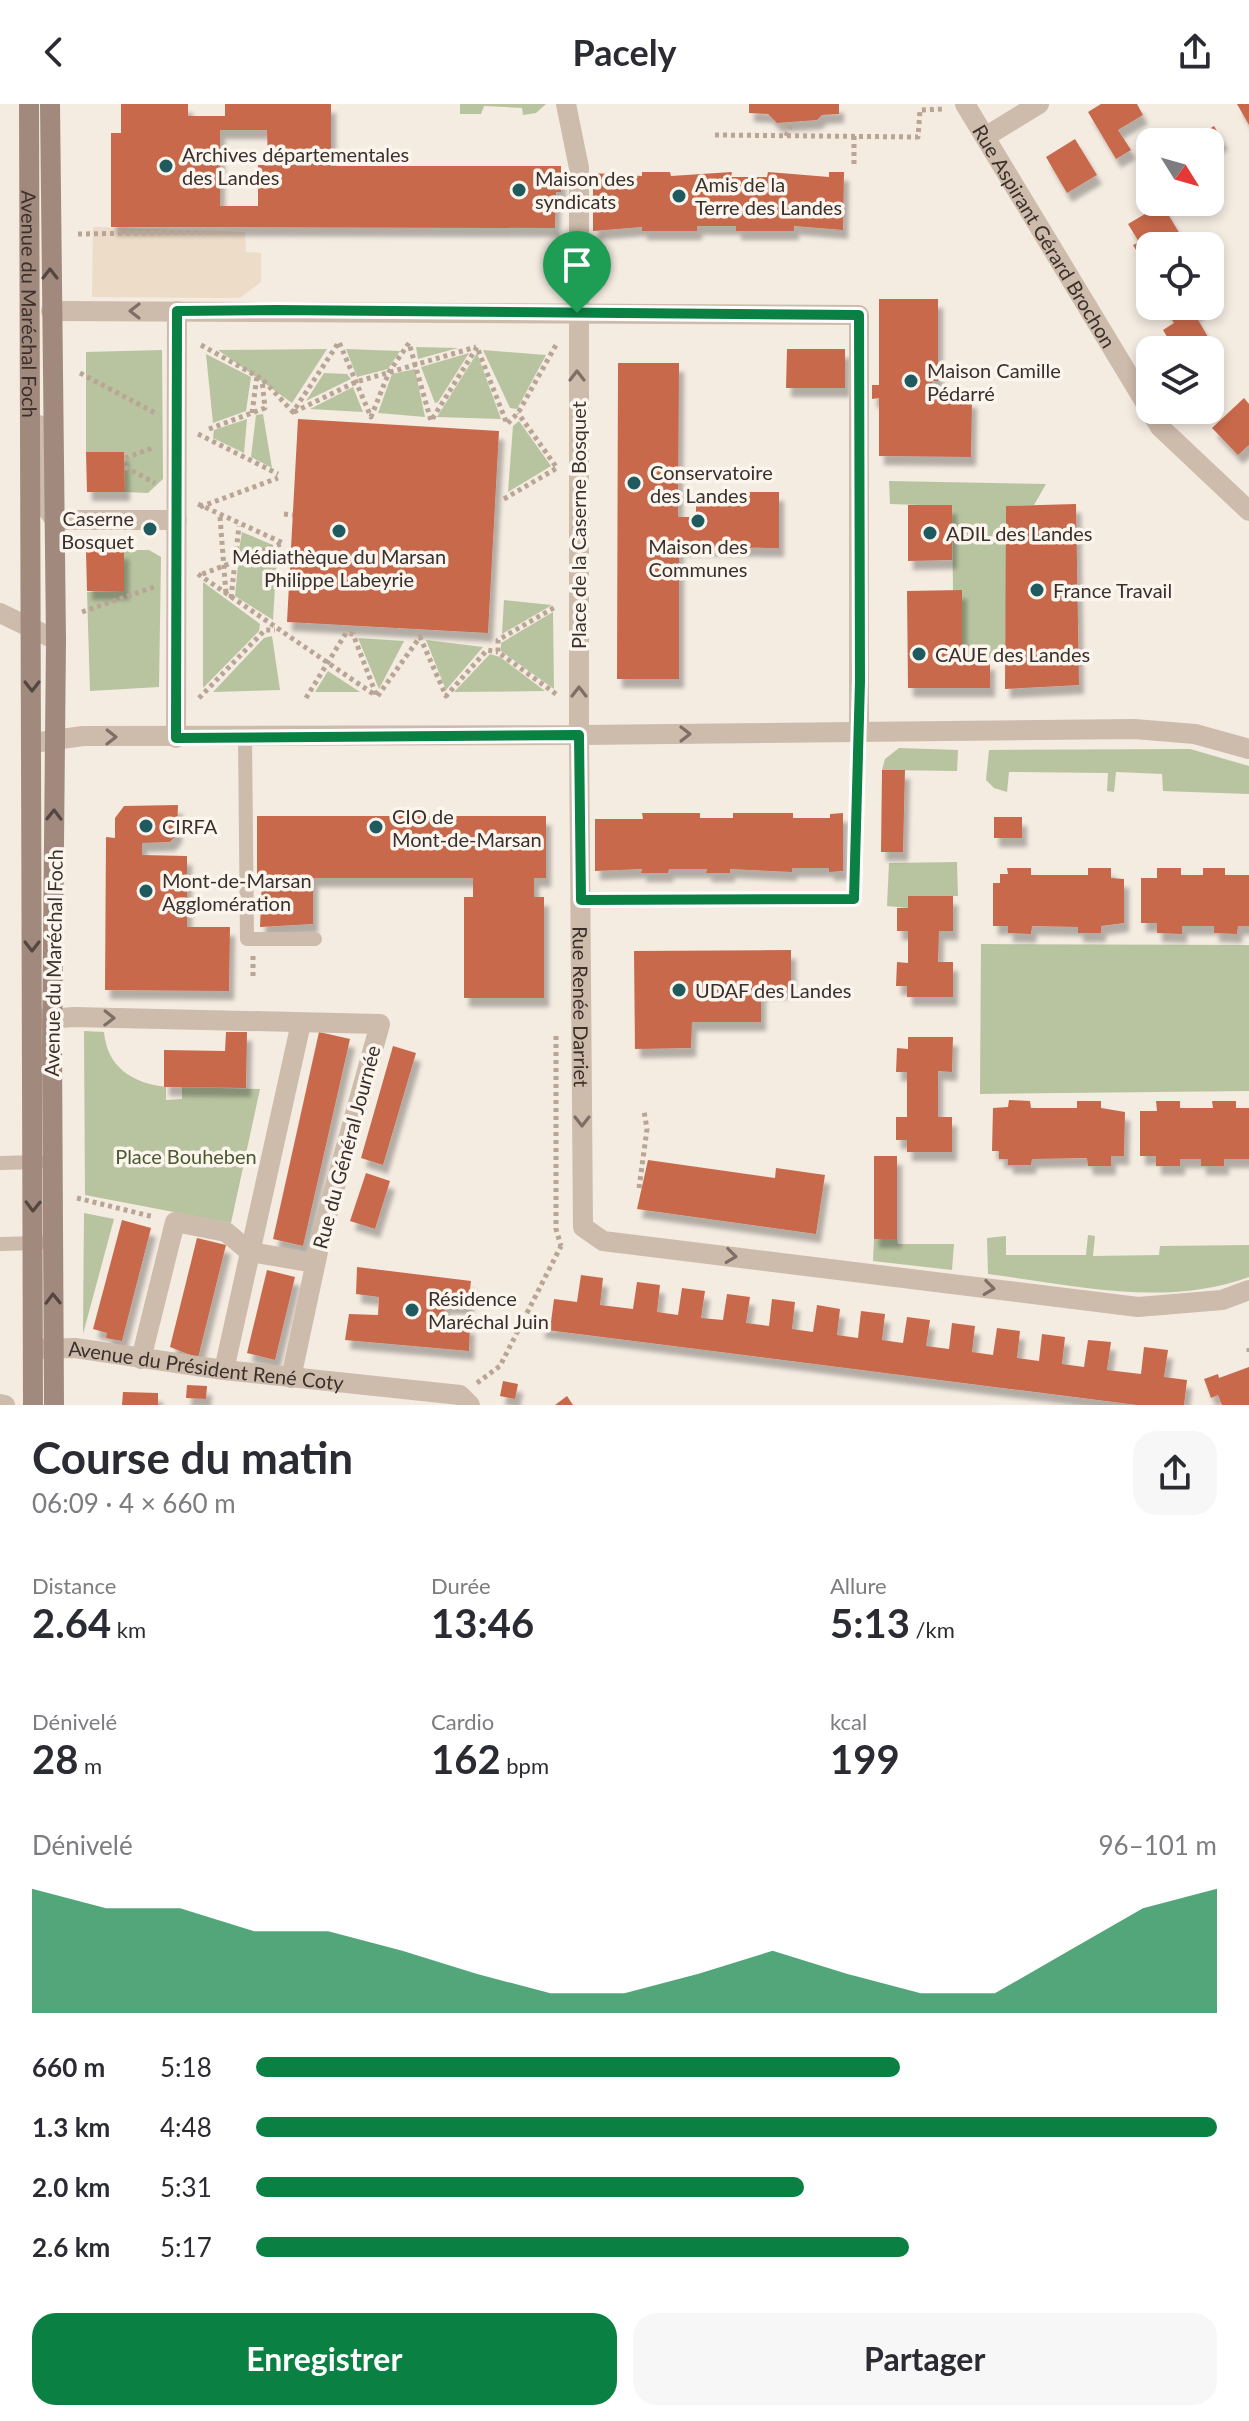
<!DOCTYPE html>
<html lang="fr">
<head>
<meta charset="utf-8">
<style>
  body { margin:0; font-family:Lato,sans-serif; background:#f7f7f7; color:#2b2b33; height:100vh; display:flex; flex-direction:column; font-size:30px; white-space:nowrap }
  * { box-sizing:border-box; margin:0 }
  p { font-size:26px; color:#7c7c81 }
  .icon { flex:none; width:44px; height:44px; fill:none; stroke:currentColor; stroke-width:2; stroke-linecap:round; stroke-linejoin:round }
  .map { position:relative; height:1301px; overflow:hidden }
  .panel { display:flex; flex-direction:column; background:#fff; flex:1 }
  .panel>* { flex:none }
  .needle { width:52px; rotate:127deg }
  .tools { position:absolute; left:1136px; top:24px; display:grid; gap:16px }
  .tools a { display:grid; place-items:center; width:88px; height:88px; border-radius:16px; background:#fff; box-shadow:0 4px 12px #0003; font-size:40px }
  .pin { position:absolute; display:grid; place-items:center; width:68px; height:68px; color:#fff; margin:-82px -34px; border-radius:50% 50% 50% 0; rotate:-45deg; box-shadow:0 0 8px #0007 }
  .pin .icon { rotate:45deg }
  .round { display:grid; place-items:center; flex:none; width:84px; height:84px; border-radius:24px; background:#f7f7f7 }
  .headline { display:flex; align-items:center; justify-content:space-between; height:136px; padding:0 32px }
  h1 { font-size:44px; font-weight:700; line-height:60px }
  .figures { display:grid; grid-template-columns:repeat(3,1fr); gap:12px; height:136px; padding:8px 32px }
  .figures div { display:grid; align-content:center }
  .figures b { font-size:40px; font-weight:700 }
  .figures small { font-size:22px; font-weight:400 }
  .figures p { font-size:22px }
  .chart { height:224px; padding:16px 32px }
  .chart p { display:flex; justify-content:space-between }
  .chart svg { width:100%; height:144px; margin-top:8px; fill:#0b8043; opacity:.7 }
  .action { display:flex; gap:16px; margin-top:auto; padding:16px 32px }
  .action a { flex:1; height:92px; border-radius:24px; background:#0b8043; color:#fff; font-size:32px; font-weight:700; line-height:92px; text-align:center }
  .action a+a { background:#f7f7f7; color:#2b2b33 }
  ul { padding:0 32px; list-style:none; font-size:26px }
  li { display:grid; grid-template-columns:128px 96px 1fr; align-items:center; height:60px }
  li i { height:20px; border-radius:10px; background:#0b8043 }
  header { display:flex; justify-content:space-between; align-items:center; height:104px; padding:0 32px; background:#fff; font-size:36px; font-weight:700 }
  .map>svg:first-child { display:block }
  .green { fill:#b8c4a0 }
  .plaza { fill:#ecdcc8 }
  .building { fill:#c8694b; fill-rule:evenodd; filter:url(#shadow) }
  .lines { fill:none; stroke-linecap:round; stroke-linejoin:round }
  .path { stroke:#b9a596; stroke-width:5; stroke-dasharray:4 4; stroke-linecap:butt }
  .lane { stroke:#cdbbac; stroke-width:14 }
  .street { stroke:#cdbbac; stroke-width:20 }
  .secondary { stroke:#a18a7d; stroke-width:20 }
  .oneway { stroke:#544640 }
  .oneway2 { stroke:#7d6f65 }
  .route-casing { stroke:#fff; stroke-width:16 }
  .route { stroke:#0b8043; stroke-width:10 }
  .poi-dot { fill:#1f5a5e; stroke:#fbf5ee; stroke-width:3 }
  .labels { text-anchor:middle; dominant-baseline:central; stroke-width:7; stroke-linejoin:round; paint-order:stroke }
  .poi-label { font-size:20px; fill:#3b302b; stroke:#fbf5ee; text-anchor:start }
  .street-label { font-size:20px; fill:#3b302b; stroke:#fbf5ee }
  .park-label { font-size:20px; fill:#4a5a2e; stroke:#fbf5ee }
</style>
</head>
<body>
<header><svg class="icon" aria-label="back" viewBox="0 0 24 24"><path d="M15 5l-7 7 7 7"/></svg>Pacely<svg class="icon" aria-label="share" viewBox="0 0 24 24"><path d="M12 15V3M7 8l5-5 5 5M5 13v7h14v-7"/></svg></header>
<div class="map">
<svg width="1249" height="1301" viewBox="0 0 1249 1301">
  <defs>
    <filter id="shadow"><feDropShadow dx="5" dy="9" stdDeviation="2" flood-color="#0004"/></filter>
  </defs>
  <rect width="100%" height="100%" fill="#f4ebe1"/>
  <!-- green -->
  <g class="green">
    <polygon points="460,0 546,0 536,9 523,11 522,4 484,2 481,10 460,10"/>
    <polygon points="416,243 458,244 418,255"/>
    <polygon points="327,245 292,299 218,246"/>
    <polygon points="346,245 400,247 388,265 357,273"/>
    <polygon points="162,246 163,375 148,389 125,388 124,348 86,348 86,248"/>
    <polygon points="483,246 546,251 517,305 510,304"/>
    <polygon points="469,249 438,298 435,299 421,263"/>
    <polygon points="477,249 501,315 437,313"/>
    <polygon points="206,250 251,273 246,307 213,319"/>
    <polygon points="415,265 425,313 378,309 392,270"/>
    <polygon points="324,269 347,270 351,275 306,297"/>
    <polygon points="353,283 363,308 310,305"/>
    <polygon points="263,310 272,364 251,353 256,311"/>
    <polygon points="247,315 244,349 213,334 214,326"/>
    <polygon points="519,317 551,362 508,388 513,322"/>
    <polygon points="889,377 1046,380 1034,401 1008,402 1005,556 962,557 962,487 953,486 952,402 890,400"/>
    <polygon points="242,428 273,441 238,452"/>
    <polygon points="124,446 149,446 161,453 159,583 90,587 87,488 124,487"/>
    <polygon points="277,449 273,516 235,492 238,461"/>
    <polygon points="203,478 260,520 259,527 203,584"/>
    <polygon points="504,496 552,501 502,530"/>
    <polygon points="553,508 554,585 501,547 501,539"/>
    <polygon points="272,532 280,586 213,588 264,534"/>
    <polygon points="358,534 404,537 379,585"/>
    <polygon points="426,536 483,543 446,586"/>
    <polygon points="490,550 500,553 545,587 454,588"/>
    <polygon points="328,567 360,588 315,588"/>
    <polygon points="899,644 958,646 957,667 882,666 885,655"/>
    <polygon points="1190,645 1249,662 1249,690 1163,687 1162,670 1116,668 1114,688 1107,687 1108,669 1009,668 1007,688 994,684 986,676 989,646"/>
    <polygon points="957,758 958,792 909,792 908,804 887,802 889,759"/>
    <polygon points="981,840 1249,841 1249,987 980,990"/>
    <path d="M84 927 104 928C107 963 132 979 166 983V996L182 995V983L260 985 231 1119 85 1091Z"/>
    <polygon points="84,1109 114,1115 83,1230"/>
    <path d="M1088 1131 1095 1132 1093 1152 1159 1151 1160 1142 1249 1141V1173C1165 1204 1074 1181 988 1170L987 1134 1006 1132V1151H1086Z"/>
    <polygon points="874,1135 897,1135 898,1140 954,1140 952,1166 873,1157"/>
  </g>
  <!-- plaza -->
  <polygon class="plaza" points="93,123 245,128 246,148 261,149 261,178 240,194 92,193"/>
  <!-- building -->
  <g class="building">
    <path d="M121 0H188V12H225V0H331V62H561V88H556L555 124 111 123V29H121ZM220 26H267L268 61H258V102H220Z"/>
    <polygon points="749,0 839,0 839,10 822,11 817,16 777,19 768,10 749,9"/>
    <polygon points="1101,0 1137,0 1143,11 1118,26 1131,46 1116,55 1088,8"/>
    <polygon points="1237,0 1249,0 1249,21"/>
    <polygon points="1214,22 1223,37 1210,44 1210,38 1195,38 1193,35"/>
    <polygon points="1075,35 1097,71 1067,89 1046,53"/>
    <polygon points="642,68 670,68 671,72 732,68 731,73 767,73 768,68 829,73 829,68 844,68 843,126 794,122 794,127 736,127 736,122 697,122 697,127 642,127 642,123 593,127 593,69 642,72"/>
    <polygon points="1162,100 1187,142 1150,142 1150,169 1133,141 1139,138 1128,120"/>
    <polygon points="879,195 938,195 938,277 932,277 932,294 972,295 971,353 879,352 879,294 872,295 872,281 879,281"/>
    <polygon points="1164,202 1199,202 1201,205 1194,209 1208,233 1187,246 1175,246 1163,226 1174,219"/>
    <polygon points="787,245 845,245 845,284 786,284"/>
    <polygon points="618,259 679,259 678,413 696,413 696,388 779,388 779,444 679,443 679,575 617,575"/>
    <polygon points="1244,294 1249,300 1249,341 1238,351 1212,324"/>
    <polygon points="298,315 499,327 488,529 287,518"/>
    <polygon points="86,348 124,348 125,388 87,388"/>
    <polygon points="1076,400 1079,581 1005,585 1006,402"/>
    <polygon points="908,401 952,401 952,456 908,457"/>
    <polygon points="124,446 124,487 87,487 86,447"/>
    <polygon points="962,486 962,557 990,557 990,584 908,584 907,487"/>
    <polygon points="882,666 905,666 903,748 881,748"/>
    <polygon points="178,701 177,730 170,738 142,739 142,751 187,752 187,823 230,823 229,887 105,886 106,733 115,734 115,714 124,702"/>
    <polygon points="642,709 700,709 700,714 733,714 733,709 793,709 793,714 830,714 830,710 843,709 843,767 829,768 829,764 792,764 792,768 730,765 730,769 706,769 707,765 669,765 668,769 641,769 642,765 595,767 595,715 643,715"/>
    <polygon points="257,712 546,712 546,774 534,774 534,793 544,793 544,894 464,894 464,793 473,793 473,774 313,774 313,820 260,823 262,775 257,774"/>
    <rect x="994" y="713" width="28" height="21"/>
    <polygon points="1007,764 1031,764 1031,771 1088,771 1088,764 1111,764 1111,774 1124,775 1124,819 1101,822 1101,829 1078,829 1078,823 1032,822 1031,830 1008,829 1008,822 993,822 993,779 1000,779 1000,770 1008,770"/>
    <polygon points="1157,764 1181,764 1181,771 1203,771 1203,764 1225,764 1225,771 1249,771 1249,822 1238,822 1237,830 1214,829 1214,822 1182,822 1182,830 1157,829 1157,819 1141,819 1141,774 1157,774"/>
    <polygon points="908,792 953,792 953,827 939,827 938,858 953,858 953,893 907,893 907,882 896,882 897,858 908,859 908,827 897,827 897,804 908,804"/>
    <polygon points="791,846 791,886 761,886 761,918 692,918 691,944 635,945 634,847"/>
    <polygon points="226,928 247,928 246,984 164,983 164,946 225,947"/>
    <polygon points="319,928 350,935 303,1142 273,1135"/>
    <polygon points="908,933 953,933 952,968 938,967 938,1013 952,1013 952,1048 907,1048 907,1036 896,1036 896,1013 907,1013 907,968 896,968 897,944 908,945"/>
    <polygon points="393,942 416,949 383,1061 361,1054"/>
    <polygon points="1009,996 1030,997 1031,1004 1077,1004 1077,997 1101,997 1101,1004 1125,1008 1124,1052 1111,1052 1111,1062 1088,1062 1087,1054 1032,1055 1031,1061 1008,1061 1008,1055 999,1055 999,1047 992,1047 993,1004 1008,1003"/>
    <polygon points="1156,997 1180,997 1180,1004 1213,1004 1212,997 1236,997 1236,1004 1249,1004 1249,1055 1224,1055 1224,1062 1201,1062 1201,1055 1180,1055 1180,1062 1156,1062 1156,1052 1140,1052 1140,1007 1157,1007"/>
    <rect x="874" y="1052" width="23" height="83"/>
    <polygon points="648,1056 775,1074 776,1064 825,1071 816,1130 637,1105"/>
    <polygon points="366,1069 390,1077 375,1125 350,1117"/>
    <polygon points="122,1116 151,1124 122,1237 106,1234 107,1229 93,1225"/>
    <polygon points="197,1134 226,1141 198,1254 170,1243"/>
    <polygon points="357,1163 471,1177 468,1202 445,1201 444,1220 470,1221 469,1247 345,1236 349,1210 378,1211 379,1193 356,1190"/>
    <polygon points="267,1166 295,1173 275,1256 247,1249"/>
    <polygon points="581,1171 603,1174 600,1201 633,1205 637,1178 660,1181 657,1208 678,1211 682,1184 705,1187 701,1214 723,1216 727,1190 750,1193 746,1219 769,1222 772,1195 795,1198 792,1225 813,1228 817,1201 840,1205 837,1231 858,1234 861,1207 885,1210 882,1236 903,1239 907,1213 930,1216 926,1242 949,1245 952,1219 975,1222 972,1248 993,1251 997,1224 1020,1227 1017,1254 1039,1257 1042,1230 1065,1233 1062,1260 1084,1263 1088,1236 1111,1238 1107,1266 1141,1270 1144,1243 1168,1246 1164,1273 1187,1276 1184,1301 1137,1301 539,1225 542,1217 551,1218 554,1195 577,1198"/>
    <polygon points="1249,1263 1249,1301 1222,1301 1218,1291 1211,1294 1204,1275 1218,1270 1219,1274"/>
    <polygon points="503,1277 518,1280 515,1295 500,1292"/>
    <polygon points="187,1281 207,1282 206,1295 186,1294"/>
    <polygon points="123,1288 158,1289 158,1301 122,1301"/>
    <polygon points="567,1292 573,1301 555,1301"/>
  </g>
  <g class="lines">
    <!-- path -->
    <g class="path">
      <polyline points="715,31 918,33 920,6 945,5"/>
      <polyline points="786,32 792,18"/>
      <polyline points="854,32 854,60"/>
      <polyline points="78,130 217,128"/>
      <polyline points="201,241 262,275 293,308 339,238 371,313 389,268 409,239 431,317 477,243 507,320 518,309 556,241"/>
      <polyline points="80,269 157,310"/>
      <polyline points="294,308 356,278 476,243"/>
      <polyline points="252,309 257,272"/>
      <polyline points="209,325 265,304 262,276"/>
      <polyline points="198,330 278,370"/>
      <polyline points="125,354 155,343"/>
      <polyline points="125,363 155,379"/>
      <polyline points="504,395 557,364 518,309"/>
      <polyline points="198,400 283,439 200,471"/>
      <polyline points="200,403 278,374"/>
      <polyline points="284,410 293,411"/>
      <polyline points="220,413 226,490"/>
      <polyline points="198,470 375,591"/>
      <polyline points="231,494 239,422"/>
      <polyline points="82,508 154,483"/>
      <polyline points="556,590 498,548 498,536 557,502"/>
      <polyline points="199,594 265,526 275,526"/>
      <polyline points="306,594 346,529 353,530 377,593 420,533 446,592 487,546 498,548"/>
      <polyline points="253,852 253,875"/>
      <polyline points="556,932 556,1125 561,1142"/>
      <polyline points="639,1084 647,1025 644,1007"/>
      <polyline points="77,1094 154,1113"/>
      <polyline points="1249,1244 1249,1252"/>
      <polyline points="477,1279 500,1262 561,1142"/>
    </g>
    <!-- lane -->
    <g class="lane">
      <polyline points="245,633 247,835 315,835"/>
      <polyline points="581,796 854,795 859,628"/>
      <polyline points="0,1059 39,1058"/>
      <polyline points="0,1140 40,1139"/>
    </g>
    <!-- street -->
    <g class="street">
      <path id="s1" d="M965 0 1160 323 1249 407"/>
      <polyline points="985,33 1039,0"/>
      <polyline points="51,207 859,211 859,628"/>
      <polyline points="39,321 41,396 55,416"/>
      <polyline points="55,416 177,416"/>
      <polyline points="0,509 56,536"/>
      <polyline points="176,634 177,207"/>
      <polyline points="33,639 83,632 579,631 579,64 566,0"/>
      <path id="s2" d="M1249 645 1195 630 1134 625 579 631 583 1123 603 1137 1138 1203 1222 1196 1249 1186"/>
      <polyline points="35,916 74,913 380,920 322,1129 291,1274"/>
      <path id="s3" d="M37 1245 75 1244 224 1266 460 1291 470 1301"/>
      <polyline points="141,1255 175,1118 226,1128 250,1148 315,1159"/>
      <polyline points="224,1266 301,919"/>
      <polyline points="0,1300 5,1301"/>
    </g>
    <!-- secondary -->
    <g class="secondary">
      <path id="s4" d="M29 0 33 1301"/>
      <polyline points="50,0 56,536 52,942 54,1301"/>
    </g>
  </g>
  <!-- one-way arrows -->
  <defs><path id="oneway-chevron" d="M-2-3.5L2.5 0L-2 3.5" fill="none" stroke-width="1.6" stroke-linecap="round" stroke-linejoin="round" transform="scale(2)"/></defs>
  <g class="oneway">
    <use href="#oneway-chevron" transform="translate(50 170) rotate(-90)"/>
    <use href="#oneway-chevron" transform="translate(32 582) rotate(90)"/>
    <use href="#oneway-chevron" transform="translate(54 711) rotate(-89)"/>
    <use href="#oneway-chevron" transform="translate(32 842) rotate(90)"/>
    <use href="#oneway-chevron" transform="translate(33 1102) rotate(91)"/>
    <use href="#oneway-chevron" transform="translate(53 1195) rotate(-91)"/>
  </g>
  <g class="oneway2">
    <use href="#oneway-chevron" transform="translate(135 207) rotate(180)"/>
    <use href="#oneway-chevron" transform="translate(577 272) rotate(-90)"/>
    <use href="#oneway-chevron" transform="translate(579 588) rotate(-90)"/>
    <use href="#oneway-chevron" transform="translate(685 630)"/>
    <use href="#oneway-chevron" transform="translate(111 633) rotate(1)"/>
    <use href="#oneway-chevron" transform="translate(109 914) rotate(1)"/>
    <use href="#oneway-chevron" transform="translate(582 1017) rotate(90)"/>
    <use href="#oneway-chevron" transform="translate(731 1152) rotate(7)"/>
    <use href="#oneway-chevron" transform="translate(989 1184) rotate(7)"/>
  </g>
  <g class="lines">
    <!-- route casing -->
    <g class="route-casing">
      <polygon id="route" points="276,206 859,211 860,577 854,795 581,796 579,631 176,634 177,207"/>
    </g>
    <!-- route -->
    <use href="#route" class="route"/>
  </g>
  <!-- markers -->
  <g class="poi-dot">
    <circle cx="166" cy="62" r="8"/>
    <circle cx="519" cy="86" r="8"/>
    <circle cx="679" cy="92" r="8"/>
    <circle cx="911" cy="277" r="8"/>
    <circle cx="634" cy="379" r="8"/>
    <circle cx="698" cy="417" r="8"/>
    <circle cx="150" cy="425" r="8"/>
    <circle cx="339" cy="427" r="8"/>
    <circle cx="930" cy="429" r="8"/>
    <circle cx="1037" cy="486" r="8"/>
    <circle cx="919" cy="550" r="8"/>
    <circle cx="146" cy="722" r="8"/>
    <circle cx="376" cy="723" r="8"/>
    <circle cx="146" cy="787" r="8"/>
    <circle cx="679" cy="886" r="8"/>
    <circle cx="412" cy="1206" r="8"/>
  </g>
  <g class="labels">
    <!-- poi labels -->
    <g class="poi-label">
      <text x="182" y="50">Archives départementales<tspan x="182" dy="23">des Landes</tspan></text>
      <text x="535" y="74">Maison des<tspan x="535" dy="23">syndicats</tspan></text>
      <text x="695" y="80">Amis de la<tspan x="695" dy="23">Terre des Landes</tspan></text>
      <text x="927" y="266">Maison Camille<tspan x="927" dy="23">Pédarré</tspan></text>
      <text x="650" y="368">Conservatoire<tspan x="650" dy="23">des Landes</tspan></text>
      <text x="134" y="414" text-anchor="end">Caserne<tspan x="134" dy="23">Bosquet</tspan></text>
      <text x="946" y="429">ADIL des Landes</text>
      <text x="698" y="442" text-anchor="middle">Maison des<tspan x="698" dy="23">Communes</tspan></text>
      <text x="339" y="452" text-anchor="middle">Médiathèque du Marsan<tspan x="339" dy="23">Philippe Labeyrie</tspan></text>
      <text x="1053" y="486">France Travail</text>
      <text x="935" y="550">CAUE des Landes</text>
      <text x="392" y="712">CIO de<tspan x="392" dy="23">Mont-de-Marsan</tspan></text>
      <text x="162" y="722">CIRFA</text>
      <text x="162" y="776">Mont-de-Marsan<tspan x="162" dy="23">Agglomération</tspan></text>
      <text x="695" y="886">UDAF des Landes</text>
      <text x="428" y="1194">Résidence<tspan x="428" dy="23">Maréchal Juin</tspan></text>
    </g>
    <!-- street labels -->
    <g class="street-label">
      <text stroke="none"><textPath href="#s1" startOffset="154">Rue Aspirant Gérard Brochon</textPath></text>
      <text stroke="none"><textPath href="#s4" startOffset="200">Avenue du Maréchal Foch</textPath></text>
      <text transform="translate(578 421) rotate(-90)">Place de la Caserne Bosquet</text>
      <text transform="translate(53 859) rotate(-89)">Avenue du Maréchal Foch</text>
      <text stroke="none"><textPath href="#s2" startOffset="944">Rue Renée Darriet</textPath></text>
      <text transform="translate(346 1043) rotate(-75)">Rue du Général Journée</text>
      <text stroke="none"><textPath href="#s3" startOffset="170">Avenue du Président René Coty</textPath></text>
    </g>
    <!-- park labels -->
    <g class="park-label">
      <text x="186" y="1052">Place Bouheben</text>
    </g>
  </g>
</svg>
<div class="tools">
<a><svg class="needle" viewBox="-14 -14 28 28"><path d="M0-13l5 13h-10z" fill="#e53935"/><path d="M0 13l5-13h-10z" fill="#7c7c81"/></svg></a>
<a><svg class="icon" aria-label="locate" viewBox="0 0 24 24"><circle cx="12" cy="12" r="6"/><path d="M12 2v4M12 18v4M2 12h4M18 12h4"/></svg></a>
<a><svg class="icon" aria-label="layers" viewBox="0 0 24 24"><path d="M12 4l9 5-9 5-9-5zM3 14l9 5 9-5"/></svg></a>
</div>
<div class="pin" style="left:577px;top:209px;background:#1e9e55"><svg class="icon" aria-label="arrive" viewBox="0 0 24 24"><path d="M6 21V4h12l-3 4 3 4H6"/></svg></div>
</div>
<section class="panel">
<div class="headline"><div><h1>Course du matin</h1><p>06:09 · 4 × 660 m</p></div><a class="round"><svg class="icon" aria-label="share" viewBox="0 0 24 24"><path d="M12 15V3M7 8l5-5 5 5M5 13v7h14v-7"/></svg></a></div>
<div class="figures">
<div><p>Distance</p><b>2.64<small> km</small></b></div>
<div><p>Durée</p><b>13:46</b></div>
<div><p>Allure</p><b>5:13<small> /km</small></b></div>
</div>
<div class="figures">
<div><p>Dénivelé</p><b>28<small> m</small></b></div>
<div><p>Cardio</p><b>162<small> bpm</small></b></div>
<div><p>kcal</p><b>199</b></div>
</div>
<div class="chart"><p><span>Dénivelé</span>96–101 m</p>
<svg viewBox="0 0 160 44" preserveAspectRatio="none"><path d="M0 44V6L10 12L20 12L30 19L40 19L50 25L60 32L70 38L80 38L90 32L100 25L110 32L120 38L130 38L140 25L150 12L160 6V44z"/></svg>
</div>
<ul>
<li><b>660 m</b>5:18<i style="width:67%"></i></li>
<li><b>1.3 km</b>4:48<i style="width:100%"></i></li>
<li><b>2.0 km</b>5:31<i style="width:57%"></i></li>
<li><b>2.6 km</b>5:17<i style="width:68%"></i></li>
</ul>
<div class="action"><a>Enregistrer</a><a>Partager</a></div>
</section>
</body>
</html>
